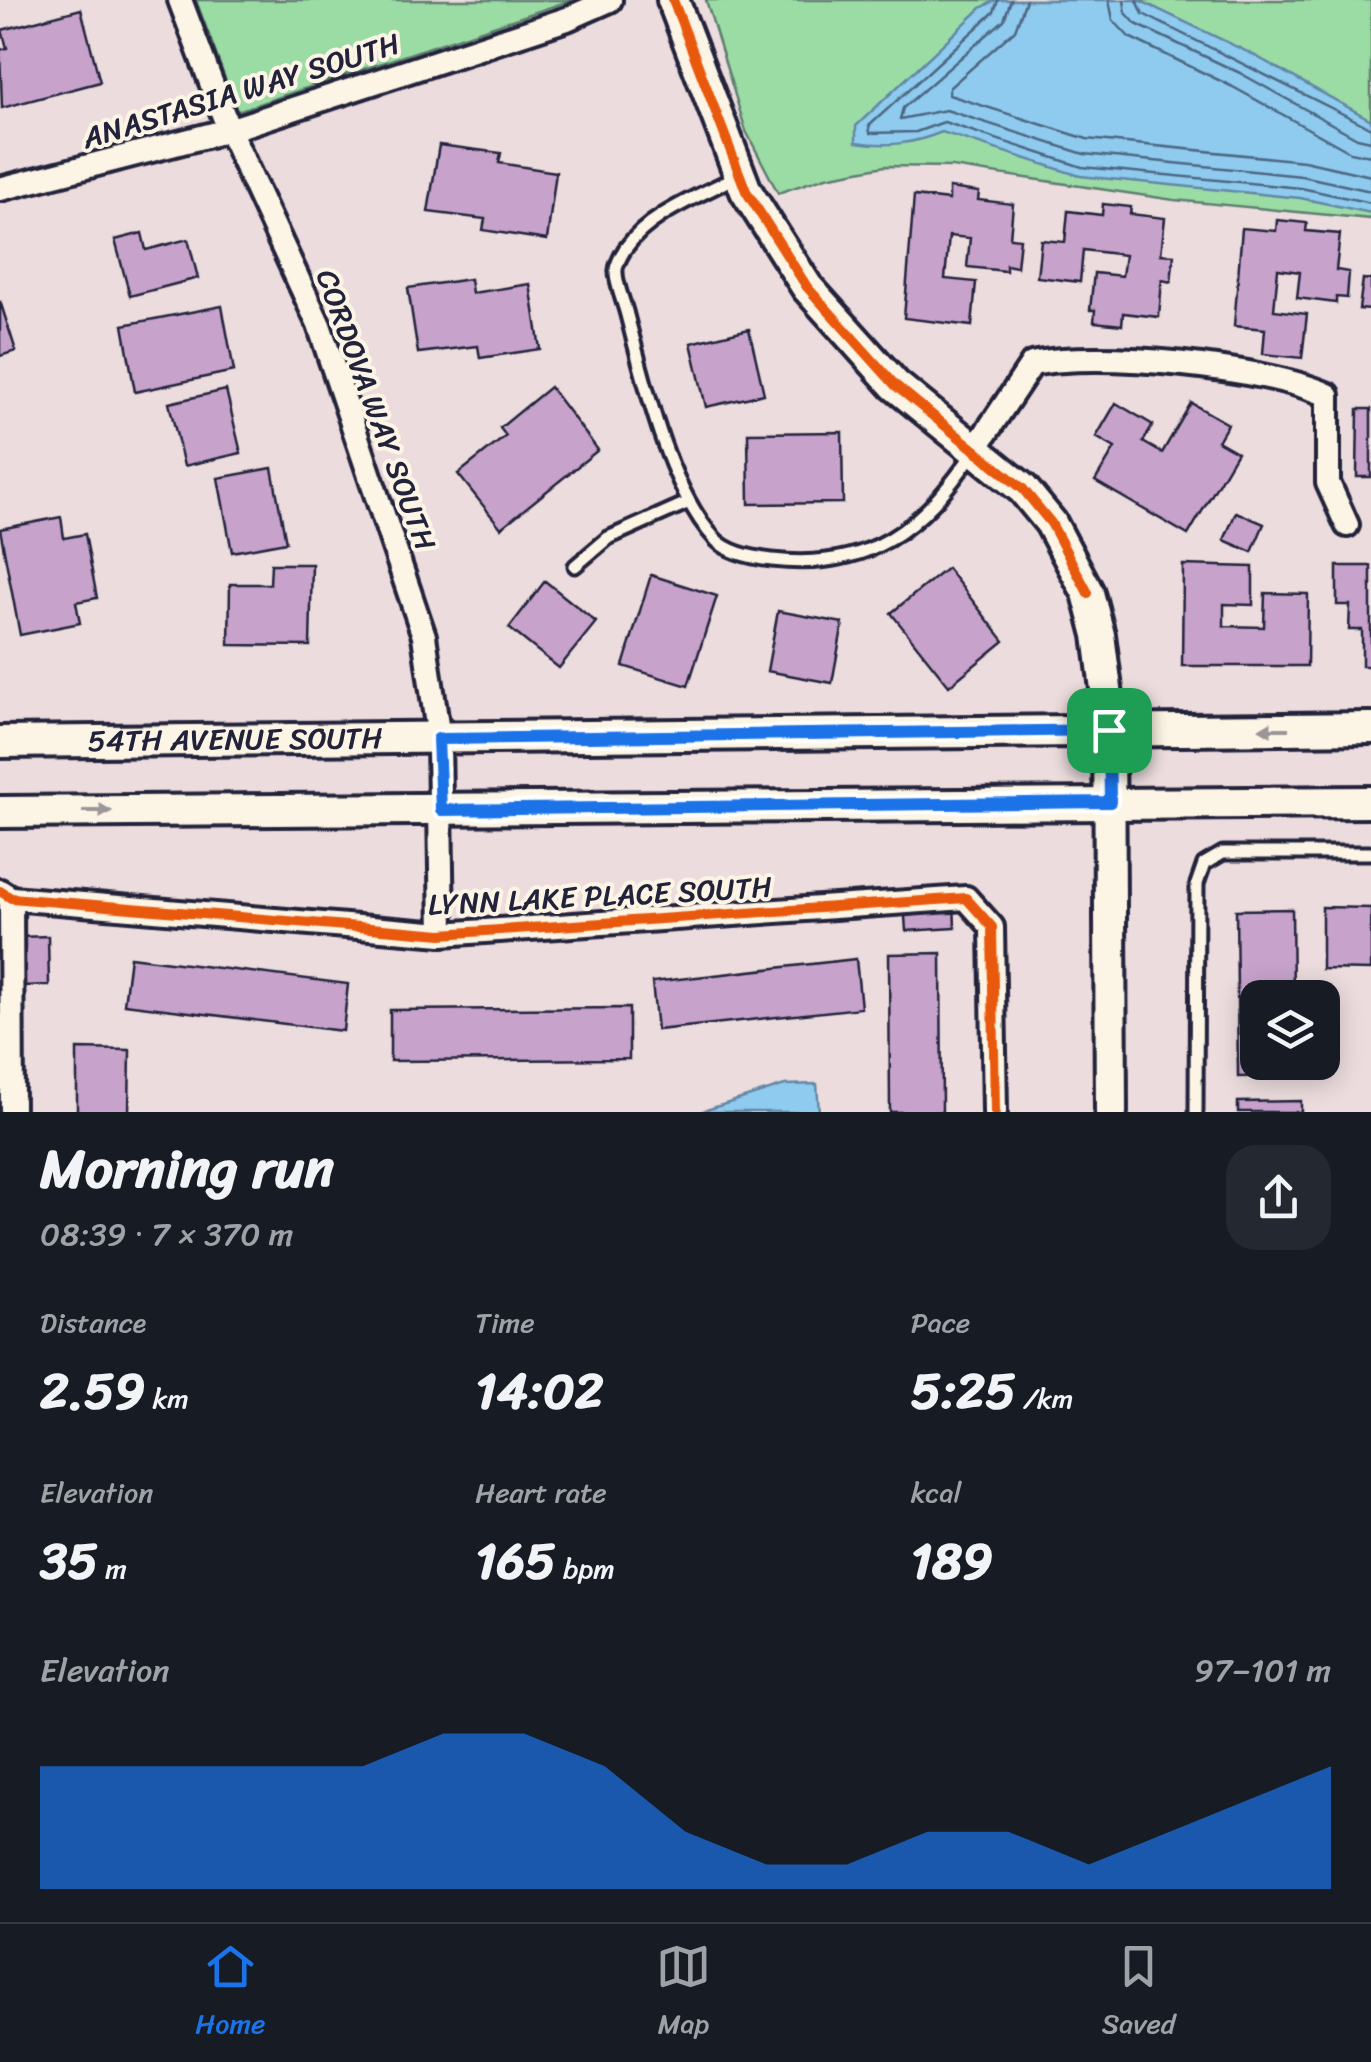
<!DOCTYPE html>
<html lang="en">
<head>
<meta charset="utf-8">
<style>
  body { margin:0; font-family:Sriracha,sans-serif; background:#242831; color:#f1f3f6; height:100vh; display:flex; flex-direction:column; font-size:38px; white-space:nowrap }
  * { box-sizing:border-box; margin:0 }
  p { font-size:32px; color:#9ea1a6 }
  .icon { flex:none; width:55px; height:55px; fill:none; stroke:currentColor; stroke-width:2; stroke-linecap:round; stroke-linejoin:round }
  .map { position:relative; height:1112px; overflow:hidden }
  .side { display:flex; flex-direction:column; background:#171b24; flex:1 }
  .side>* { flex:none }
  .buttons { position:absolute; left:1240px; top:980px; display:grid; gap:20px }
  .buttons a { display:grid; place-items:center; width:100px; height:100px; border-radius:20px; background:#171b24; box-shadow:0 5px 25px #0003; font-size:50px }
  .pin { position:absolute; display:grid; place-items:center; width:85px; height:85px; color:#fff; margin:-42px; border-radius:20px; box-shadow:0 5px 15px #0006 }
  .round { display:grid; place-items:center; flex:none; width:105px; height:105px; border-radius:30px; background:#242831 }
  .headline { display:flex; align-items:center; justify-content:space-between; height:170px; padding:0 40px }
  h1 { font-size:55px; font-weight:800; line-height:75px }
  .figures { display:grid; grid-template-columns:repeat(3,1fr); gap:15px; height:170px; padding:10px 40px }
  .figures div { display:grid; align-content:center }
  .figures b { font-size:50px; font-weight:800 }
  .figures small { font-size:28px; font-weight:400 }
  .figures p { font-size:28px }
  .chart { height:280px; padding:20px 40px }
  .chart p { display:flex; justify-content:space-between }
  .chart svg { width:100%; height:180px; margin-top:10px; fill:#1a73e8; opacity:.7 }
  .tab-bar { display:flex; justify-content:space-around; align-items:center; height:140px; border-top:2px solid #363941; background:#171b24; font-size:28px; color:#9ea1a6 }
  .tab-bar a { display:grid; justify-items:center; gap:5px }
  .tab-bar .current { color:#1a73e8 }
  .map>svg:first-child { display:block }
  .green { fill:#9bdca5; stroke:#5e7f70; stroke-width:2.5 }
  .water { fill:#8ecbee; stroke:#6387a6; stroke-width:2.5 }
  .lines { fill:none; stroke-linecap:round; stroke-linejoin:round }
  .shore { stroke:#4d6683; stroke-width:2.5 }
  .building { fill:#c7a3cc; stroke:#22223b; stroke-width:2.5 }
  .lane-casing { stroke:#22223b; stroke-width:19 }
  .street-casing { stroke:#22223b; stroke-width:30 }
  .secondary-casing { stroke:#22223b; stroke-width:38 }
  .lane { stroke:#fcf5e5; stroke-width:11 }
  .street { stroke:#fcf5e5; stroke-width:22 }
  .secondary { stroke:#fcf5e5; stroke-width:30 }
  .cycleway-casing { stroke:#fcf5e5; stroke-width:16 }
  .cycleway { stroke:#e8590c; stroke-width:10 }
  .oneway { fill:#9a9698 }
  .route-casing { stroke:#fff; stroke-width:20 }
  .route { stroke:#1a73e8; stroke-width:12 }
  .labels { text-anchor:middle; dominant-baseline:central; stroke-width:8; stroke-linejoin:round; paint-order:stroke }
  .street-label { font-size:30px; fill:#22223b; stroke:#fcf5e5 }
</style>
</head>
<body>
<div class="map">
<svg width="1371" height="1112" viewBox="0 0 1371 1112">
  <rect width="100%" height="100%" fill="#ecdcde"/>
  <filter id="ink" filterUnits="userSpaceOnUse"><feTurbulence type="fractalNoise" baseFrequency=".01" numOctaves="2"/><feDisplacementMap in="SourceGraphic" scale="20" xChannelSelector="R" yChannelSelector="G"/><feConvolveMatrix kernelMatrix="1 2 1 2 8 2 1 2 1" color-interpolation-filters="sRGB"/></filter>
  <g filter="url(#ink)">
    <!-- green -->
    <g class="green">
      <polygon points="196,0 572,0 237,111"/>
      <polygon points="706,0 1371,0 1371,219 1174,200 952,167 885,166 826,177 778,193 746,131"/>
    </g>
    <!-- water -->
    <g class="water">
      <path d="M996 0H1139L1250 53 1371 120V213L1300 198 1080 176 942 132C913 144 887 147 856 142V126L981 8Z"/>
      <polygon points="817,1084 819,1112 700,1112 785,1085"/>
    </g>
    <g class="lines">
      <!-- shore -->
      <g class="shore">
        <polyline points="998,0 994,12 869,126 870,133 916,132 944,122 1082,167 1301,188 1371,203"/>
        <polyline points="1011,0 1004,20 903,108 900,119 946,110 1084,154 1302,176 1371,191"/>
        <polyline points="1026,0 1015,30 949,88 949,95 1087,139 1304,161 1371,176"/>
        <polyline points="1109,0 1113,20 1129,37 1233,87 1350,152 1371,156"/>
        <polyline points="1124,0 1126,13 1136,24 1240,73 1357,138 1371,141"/>
        <polyline points="1137,0 1143,14 1371,128"/>
      </g>
    </g>
    <!-- building -->
    <g class="building">
      <polygon points="81,9 100,82 2,108 0,50 7,48 2,30"/>
      <polygon points="439,145 501,153 499,163 556,172 547,240 483,230 485,219 428,212"/>
      <polygon points="949,188 979,192 978,200 1013,204 1010,238 1020,239 1017,267 1006,265 1006,271 967,267 970,238 949,236 945,279 976,282 972,326 904,318 914,196 949,200"/>
      <polygon points="1103,204 1131,207 1130,214 1165,218 1161,254 1174,255 1171,282 1162,280 1159,317 1123,313 1122,325 1094,322 1095,310 1090,310 1094,273 1122,276 1125,255 1083,250 1080,282 1037,277 1041,240 1065,242 1068,211 1102,215"/>
      <polygon points="1277,220 1307,223 1306,231 1340,234 1336,270 1349,272 1347,298 1336,297 1336,303 1297,298 1300,272 1278,269 1274,310 1307,314 1302,358 1263,354 1265,329 1234,326 1242,228 1276,231"/>
      <polygon points="142,233 146,250 188,239 198,278 130,296 115,240"/>
      <polygon points="470,279 472,293 530,284 540,349 480,358 478,346 418,353 408,288"/>
      <polygon points="1363,279 1371,280 1371,310 1359,309"/>
      <polygon points="0,301 16,351 0,356"/>
      <polygon points="222,306 234,371 135,392 123,325"/>
      <polygon points="749,329 764,394 706,407 691,343"/>
      <polygon points="550,387 598,450 501,528 458,474 506,436 500,428"/>
      <polygon points="226,390 241,453 184,466 169,403"/>
      <polygon points="1116,403 1153,425 1143,442 1162,453 1191,403 1228,424 1218,441 1237,452 1188,535 1095,481 1115,448 1096,437"/>
      <polygon points="1358,409 1371,409 1371,477 1357,477"/>
      <polygon points="842,432 843,503 749,504 748,433"/>
      <polygon points="272,468 286,542 232,552 218,478"/>
      <polygon points="1236,512 1264,524 1252,552 1224,540"/>
      <polygon points="61,517 64,538 85,534 97,598 76,602 80,623 20,635 0,529"/>
      <polygon points="271,564 312,564 310,646 229,645 230,584 270,584"/>
      <polygon points="1183,565 1253,567 1253,605 1224,604 1224,626 1264,627 1265,593 1308,594 1307,666 1182,666"/>
      <polygon points="1337,566 1371,566 1371,666 1362,666 1362,630 1349,630 1350,605 1337,605"/>
      <polygon points="947,568 1004,641 949,686 891,613"/>
      <polygon points="651,575 717,596 688,686 623,666"/>
      <polygon points="545,581 596,622 559,668 509,628"/>
      <polygon points="778,611 843,623 832,683 767,671"/>
      <polygon points="954,901 955,928 906,931 904,902"/>
      <polygon points="1322,907 1371,908 1371,970 1322,969"/>
      <polygon points="1292,909 1293,998 1258,998 1258,1062 1294,1062 1294,1076 1238,1077 1236,910"/>
      <polygon points="48,936 49,985 22,986 20,937"/>
      <polygon points="941,953 942,1112 890,1112 889,954"/>
      <polygon points="130,957 348,984 343,1031 124,1004"/>
      <polygon points="856,959 861,1008 657,1030 652,982"/>
      <polygon points="629,1008 629,1059 390,1061 390,1010"/>
      <polygon points="77,1049 130,1050 129,1112 77,1112"/>
      <polygon points="1301,1101 1301,1112 1238,1112 1238,1102"/>
    </g>
    <g class="lines">
      <!-- lane casing -->
      <g class="lane-casing">
        <g id="lane">
          <path d="M739 175C702 195 650 213 625 249 622 254 616 265 616 270 615 283 624 302 627 315 644 381 669 490 716 540 729 553 755 558 772 560 869 571 921 530 973 453"/>
          <polyline points="575,566 608,538 689,502"/>
          <polyline points="1196,1112 1197,884 1204,864 1223,853 1371,853"/>
        </g>
      </g>
      <!-- street casing -->
      <g class="street-casing">
        <g id="street">
          <polyline points="180,0 229,130 319,325 424,636 439,739 442,934"/>
          <polyline points="0,189 229,130 567,19 610,0"/>
          <path d="M974 451 1032 364C1098 350 1266 367 1328 395V483L1347 525"/>
          <polyline points="0,891 11,898 442,934 966,898 992,927 995,1112"/>
          <polyline points="11,898 12,1112"/>
        </g>
      </g>
      <!-- secondary casing -->
      <g class="secondary-casing">
        <g id="secondary">
          <polyline points="673,0 746,191 807,287 895,385 1023,489 1051,523 1088,593 1099,635 1109,712 1111,1112"/>
          <path id="s1" d="M0 742 1371 728"/>
          <polyline points="0,812 1371,802"/>
        </g>
      </g>
      <!-- lane -->
      <use href="#lane" class="lane"/>
      <!-- street -->
      <use href="#street" class="street"/>
      <!-- secondary -->
      <use href="#secondary" class="secondary"/>
      <!-- cycleway casing -->
      <g class="cycleway-casing">
        <g id="cycleway">
          <polyline points="673,0 746,191 807,287 895,385 1023,489 1051,523 1088,593"/>
          <polyline points="0,891 11,898 442,934 966,898 992,927 995,1112"/>
        </g>
      </g>
      <!-- cycleway -->
      <use href="#cycleway" class="cycleway"/>
    </g>
    <!-- one-way arrows -->
    <defs><path id="oneway-solid" d="M-6-.8H1V-3.2L6.5 0L1 3.2V.8H-6Z" transform="scale(2.5)"/></defs>
    <g class="oneway">
      <use href="#oneway-solid" transform="translate(1274 729) rotate(180)"/>
      <use href="#oneway-solid" transform="translate(97 811)"/>
    </g>
  </g>
  <g class="lines" filter="url(#ink)">
    <!-- route casing -->
    <g class="route-casing">
      <polygon id="route" points="1109,730 1110,802 441,810 438,739"/>
    </g>
    <!-- route -->
    <use href="#route" class="route"/>
  </g>
  <g class="labels">
    <!-- street labels -->
    <g class="street-label">
      <text transform="translate(241 91) rotate(-17)">ANASTASIA WAY SOUTH</text>
      <text transform="translate(376 410) rotate(70)">CORDOVA WAY SOUTH</text>
      <text stroke="none"><textPath href="#s1" startOffset="235">54TH AVENUE SOUTH</textPath></text>
      <text transform="translate(600 896) rotate(-3)">LYNN LAKE PLACE SOUTH</text>
    </g>
  </g>
</svg>
<div class="buttons">
<a><svg class="icon" aria-label="layers" viewBox="0 0 24 24"><path d="M12 4l9 5-9 5-9-5zM3 14l9 5 9-5"/></svg></a>
</div>
<div class="pin" style="left:1109px;top:730px;background:#1e9e55"><svg class="icon" aria-label="arrive" viewBox="0 0 24 24"><path d="M6 21V4h12l-3 4 3 4H6"/></svg></div>
</div>
<section class="side">
<div class="headline"><div><h1>Morning run</h1><p>08:39 · 7 × 370 m</p></div><a class="round"><svg class="icon" aria-label="share" viewBox="0 0 24 24"><path d="M12 15V3M7 8l5-5 5 5M5 13v7h14v-7"/></svg></a></div>
<div class="figures">
<div><p>Distance</p><b>2.59<small> km</small></b></div>
<div><p>Time</p><b>14:02</b></div>
<div><p>Pace</p><b>5:25<small> /km</small></b></div>
</div>
<div class="figures">
<div><p>Elevation</p><b>35<small> m</small></b></div>
<div><p>Heart rate</p><b>165<small> bpm</small></b></div>
<div><p>kcal</p><b>189</b></div>
</div>
<div class="chart"><p><span>Elevation</span>97–101 m</p>
<svg viewBox="0 0 160 44" preserveAspectRatio="none"><path d="M0 44V14L10 14L20 14L30 14L40 14L50 6L60 6L70 14L80 30L90 38L100 38L110 30L120 30L130 38L140 30L150 22L160 14V44z"/></svg>
</div>
</section>
<nav class="tab-bar">
<a class="current"><svg class="icon" aria-label="home" viewBox="0 0 24 24"><path d="M3 11l9-7 9 7M6 9v11h12V9"/></svg>Home</a>
<a><svg class="icon" aria-label="map" viewBox="0 0 24 24"><path d="M3 6l6-2 6 2 6-2v14l-6 2-6-2-6 2zM9 4v14M15 6v14"/></svg>Map</a>
<a><svg class="icon" aria-label="saved" viewBox="0 0 24 24"><path d="M7 4h10v16l-5-4-5 4z"/></svg>Saved</a>
</nav>
</body>
</html>
